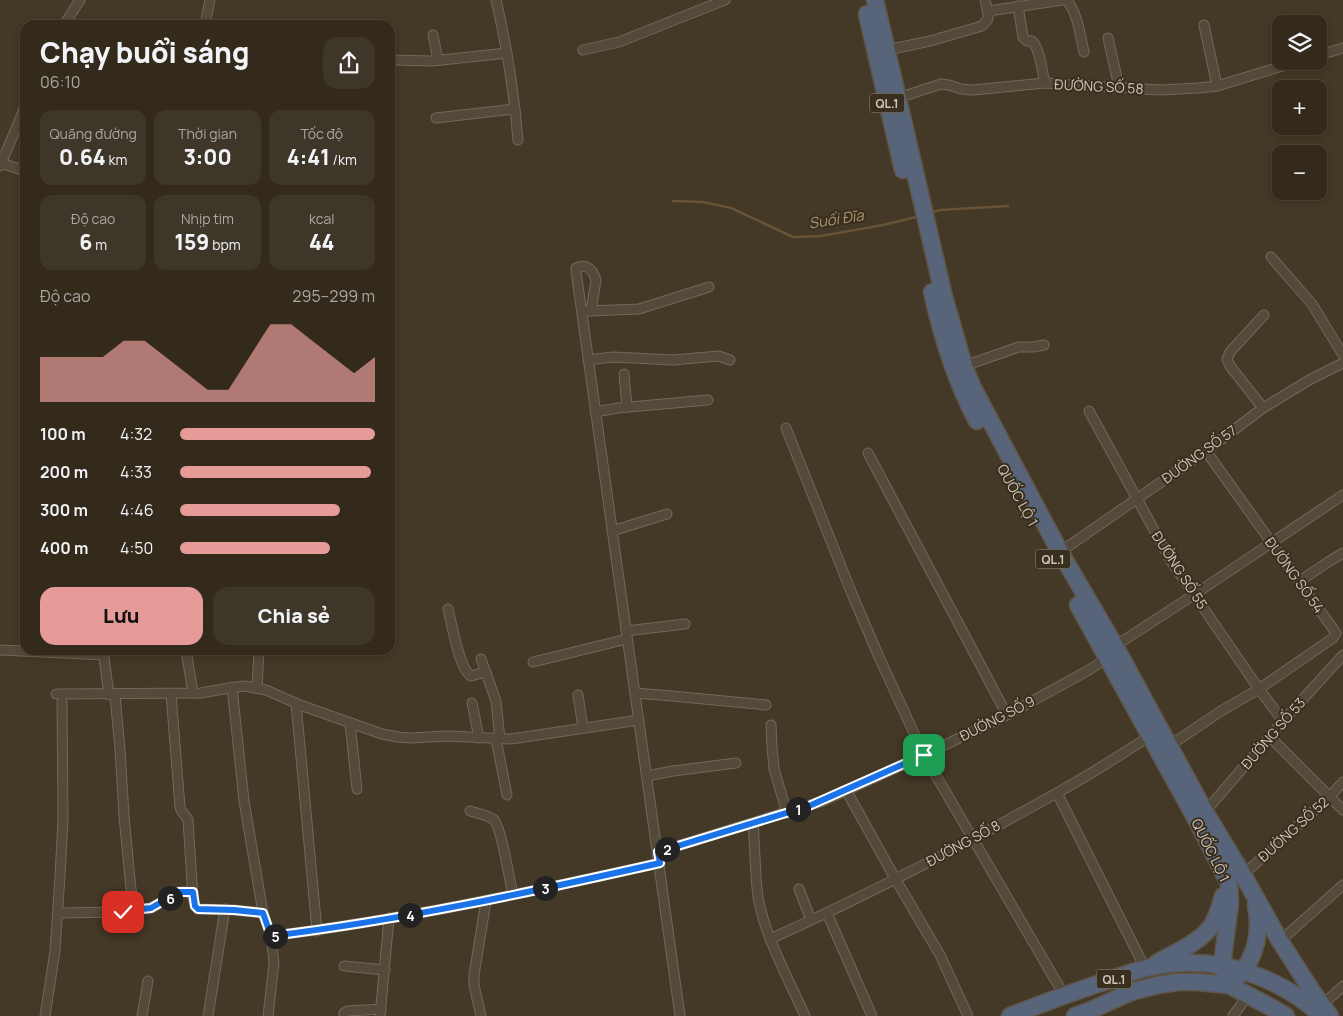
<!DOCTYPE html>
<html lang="vi">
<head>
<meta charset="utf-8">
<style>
  body { margin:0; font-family:Manrope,sans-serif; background:#3e3629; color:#f1f3f6; height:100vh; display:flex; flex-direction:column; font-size:19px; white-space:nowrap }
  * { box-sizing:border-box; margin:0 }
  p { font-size:16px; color:#a9a7a3 }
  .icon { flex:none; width:28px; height:28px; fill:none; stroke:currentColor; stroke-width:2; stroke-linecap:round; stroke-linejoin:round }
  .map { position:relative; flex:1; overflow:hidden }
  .panel { position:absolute; left:20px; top:20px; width:375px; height:635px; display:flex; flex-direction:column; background:#332a1c; border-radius:15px; box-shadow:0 2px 8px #0003,0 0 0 1px #4e463b }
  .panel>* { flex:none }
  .buttons { position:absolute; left:1272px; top:15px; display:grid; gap:10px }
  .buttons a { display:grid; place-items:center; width:55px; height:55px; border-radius:10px; background:#332a1c; box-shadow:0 2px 8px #0003,0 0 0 1px #4e463b; font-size:25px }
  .pin { position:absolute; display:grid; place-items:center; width:42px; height:42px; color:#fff; margin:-21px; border-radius:10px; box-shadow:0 2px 8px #0006 }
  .km { position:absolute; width:25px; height:25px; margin:-12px; border-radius:50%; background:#222; color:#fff; font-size:14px; line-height:25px; text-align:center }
  .round { display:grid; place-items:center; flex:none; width:52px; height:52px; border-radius:15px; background:#3e3629 }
  .headline { display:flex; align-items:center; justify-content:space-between; height:85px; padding:0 20px }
  h1 { font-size:28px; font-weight:800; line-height:38px }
  .metrics { display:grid; grid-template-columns:repeat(3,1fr); gap:8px; height:85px; padding:5px 20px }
  .metrics div { display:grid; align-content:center; border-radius:12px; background:#3e3629; text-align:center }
  .metrics b { font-size:21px; font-weight:800 }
  .metrics small { font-size:14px; font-weight:400 }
  .metrics p { font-size:14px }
  .chart { height:140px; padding:10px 20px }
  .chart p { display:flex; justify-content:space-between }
  .chart svg { width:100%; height:90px; margin-top:5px; fill:#e69b98; opacity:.7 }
  .primary-button { display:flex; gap:10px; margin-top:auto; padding:10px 20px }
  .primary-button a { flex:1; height:58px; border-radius:15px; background:#e69b98; color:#111; font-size:20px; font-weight:800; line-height:58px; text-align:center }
  .primary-button a+a { background:#3e3629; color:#f1f3f6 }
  ul { padding:0 20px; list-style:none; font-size:16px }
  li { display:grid; grid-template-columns:80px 60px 1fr; align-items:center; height:38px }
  li i { height:12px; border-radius:6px; background:#e69b98 }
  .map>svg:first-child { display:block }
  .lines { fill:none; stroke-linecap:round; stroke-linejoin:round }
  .stream { stroke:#675336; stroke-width:2.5 }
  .street-casing { stroke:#716859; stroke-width:11 }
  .highway-casing { stroke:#5e5545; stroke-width:19 }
  .street { stroke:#544a3b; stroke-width:9 }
  .highway { stroke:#58647a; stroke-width:16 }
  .route-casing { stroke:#fff; stroke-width:10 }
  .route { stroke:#1a73e8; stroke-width:6 }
  .labels { text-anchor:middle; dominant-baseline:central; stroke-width:4; stroke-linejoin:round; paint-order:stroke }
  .shield { fill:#392f1f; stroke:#a1988a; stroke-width:1 }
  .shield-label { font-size:12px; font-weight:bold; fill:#cdc5b8 }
  .street-label { font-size:14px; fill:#cdc5b8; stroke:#392f1f }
  .water-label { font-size:15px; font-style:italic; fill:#ad9471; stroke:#392f1f }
</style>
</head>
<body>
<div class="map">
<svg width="1343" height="1016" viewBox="0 0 1343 1016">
  <rect width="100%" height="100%" fill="#443826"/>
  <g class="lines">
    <!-- stream -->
    <g class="stream">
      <polyline points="673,201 703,202 731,208 793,237 821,236 883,225 920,216"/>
      <polyline points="930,213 940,210 1008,206"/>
    </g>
    <!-- street casing -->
    <g class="street-casing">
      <g id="street">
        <path d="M496 0C507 46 514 93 518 140"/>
        <polyline points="985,0 988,13"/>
        <path d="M1067 0C1078 15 1080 34 1084 52"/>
        <path d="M1018 6 1023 37 1027 41H1032C1040 49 1042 71 1045 83"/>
        <polyline points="64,25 80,0"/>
        <polyline points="205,25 210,0"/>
        <polyline points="1204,25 1217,86"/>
        <polyline points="433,35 438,60"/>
        <polyline points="1108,38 1119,87"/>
        <polyline points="583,50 619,42 725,0"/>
        <polyline points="887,50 930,41 982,26 988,19 988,13 995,10 1063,0"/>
        <polyline points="1319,55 1343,48"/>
        <polyline points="390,60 432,61 507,53"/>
        <polyline points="898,98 941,84 949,85 961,89 973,90 1045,83 1160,90 1198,88 1217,86 1299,61"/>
        <polyline points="436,118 515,109"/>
        <polyline points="1,163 25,171"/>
        <polyline points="0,166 23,112 25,103"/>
        <polyline points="1271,257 1312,304 1343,355"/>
        <polyline points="587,311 639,309 709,287"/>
        <path d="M591 311 596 280C593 270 587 263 576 268V271L680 1016"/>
        <polyline points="588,360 613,357 673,360 719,356 730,360"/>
        <polyline points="964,366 1019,347 1033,347 1044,345"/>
        <polyline points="624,374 627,407"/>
        <polyline points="1263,408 1230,366 1227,359 1230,352 1264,315"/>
        <polyline points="1089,411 1171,561 1259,689 1283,721"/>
        <polyline points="595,412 618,408 708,400"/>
        <polyline points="786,428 852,594 879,657 924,755 1064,995"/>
        <polyline points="868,453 1007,715"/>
        <polyline points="612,531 667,514"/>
        <polyline points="1060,552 1206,451 1263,408 1311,379 1343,363"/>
        <polyline points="1300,581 1328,562 1343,553"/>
        <path d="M448 609C452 624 459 669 471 676L486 672"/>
        <polyline points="626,631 685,624"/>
        <polyline points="1115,646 1195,594 1343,495"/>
        <polyline points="0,650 104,655"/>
        <polyline points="103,650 109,695"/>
        <polyline points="186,650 193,693"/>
        <polyline points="481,659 496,701 500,739"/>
        <polyline points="533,662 627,639"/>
        <polyline points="232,687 244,801 263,913"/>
        <polyline points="257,688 259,650"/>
        <polyline points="635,693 672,696 766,705"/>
        <polyline points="56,694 201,693 229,688 244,686 266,690 300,705 382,734 398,737 410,738 447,736 511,739 639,720"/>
        <path d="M171 694 180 807C181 813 186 815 188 820L193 898 195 906 198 909 234 910 263 913 271 936 274 963 268 1016"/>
        <polyline points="578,695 583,728"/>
        <polyline points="296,703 317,931"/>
        <polyline points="472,703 479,738"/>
        <polyline points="350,723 357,789"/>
        <polyline points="771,725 772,747 774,769 787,813"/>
        <polyline points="1270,737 1343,810"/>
        <polyline points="496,739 507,795"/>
        <polyline points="1169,746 1221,711 1259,689 1333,638 1336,633 1206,451"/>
        <polyline points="647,776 673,771 736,763"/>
        <polyline points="846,790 896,880 940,955 968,1016"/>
        <polyline points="1057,793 1145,968"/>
        <path d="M470 811C477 813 487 815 493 819 501 824 510 883 513 895"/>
        <polyline points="1205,812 1283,721 1343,655"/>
        <path d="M753 823C755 847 755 873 758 897 765 937 788 978 805 1016"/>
        <polyline points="658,852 823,801 924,755 1007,715 1089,670 1107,658"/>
        <polyline points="1243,875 1330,796 1343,782"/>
        <polyline points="799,889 811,920"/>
        <polyline points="133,910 151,908 179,892 193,892"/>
        <polyline points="58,913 123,912 133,910 124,816 120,750 115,695"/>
        <polyline points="827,913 872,1016"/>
        <path d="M271 936C402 920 530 892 660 863"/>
        <path d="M770 939C868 895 962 846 1055 794 1088 776 1119 756 1150 736"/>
        <polyline points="1280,941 1343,885"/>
        <polyline points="344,966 385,970"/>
        <polyline points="1320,1007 1343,986"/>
        <polyline points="45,1016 55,951 60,876 63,820 62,702"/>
        <polyline points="142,1016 148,981"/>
        <polyline points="208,1016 225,909"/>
        <polyline points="344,1016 344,1013 348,1011 381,1009"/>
        <polyline points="380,1016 389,918"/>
        <polyline points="481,1016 474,985 474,975 486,901"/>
        <polyline points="1233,1016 1248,995"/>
      </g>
    </g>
    <!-- highway casing -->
    <g class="highway-casing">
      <g id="highway">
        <polyline points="875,0 944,297 964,366 973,388 1060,552 1115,646 1205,812 1243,875 1280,941 1312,991 1330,1016"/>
        <polyline points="867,14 903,170"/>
        <path d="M932 292C942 337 955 380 977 421"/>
        <polyline points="1078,605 1197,821 1229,884 1230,903 1222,965 1229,985"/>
        <path d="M1157 963C1174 953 1201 942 1212 925 1218 916 1220 906 1223 896"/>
        <path d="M1237 977C1257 958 1261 930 1256 905"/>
        <path d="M1010 1016C1041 1004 1072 992 1104 982 1119 977 1135 970 1151 967 1188 959 1226 963 1260 977 1282 986 1305 999 1321 1016"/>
        <polyline points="1075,1016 1089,1011 1131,992 1158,985 1178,982 1197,982 1229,985 1276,1010 1286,1016"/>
      </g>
    </g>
    <!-- street -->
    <use href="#street" class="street"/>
    <!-- highway -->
    <use href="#highway" class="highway"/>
  </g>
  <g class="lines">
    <!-- route casing -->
    <g class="route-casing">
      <path id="route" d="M123 912 133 910 151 908 179 892H193L195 906 198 909 234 910 263 913 271 936C402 920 531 892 660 863L658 852 809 806 924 755"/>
    </g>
    <!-- route -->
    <use href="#route" class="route"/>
  </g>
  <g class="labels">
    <!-- shield labels -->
    <g class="shield">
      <rect x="869.5" y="93.5" width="35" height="19" rx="4"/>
      <rect x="1035.5" y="549.5" width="35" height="19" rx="4"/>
      <rect x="1096.5" y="969.5" width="35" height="19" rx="4"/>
    </g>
    <g class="shield-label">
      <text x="887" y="103">QL.1</text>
      <text x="1053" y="559">QL.1</text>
      <text x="1114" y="979">QL.1</text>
    </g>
    <!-- street labels -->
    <g class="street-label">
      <text transform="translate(1099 86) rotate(3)">ĐƯỜNG SỐ 58</text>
      <text transform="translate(1199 454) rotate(-36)">ĐƯỜNG SỐ 57</text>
      <text transform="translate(1018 495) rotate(61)">QUỐC LỘ 1</text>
      <text transform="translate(1180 570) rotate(57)">ĐƯỜNG SỐ 55</text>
      <text transform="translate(1295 575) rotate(54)">ĐƯỜNG SỐ 54</text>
      <text transform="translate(997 718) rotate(-27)">ĐƯỜNG SỐ 9</text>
      <text transform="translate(1273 733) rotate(-49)">ĐƯỜNG SỐ 53</text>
      <text transform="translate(1293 829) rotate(-42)">ĐƯỜNG SỐ 52</text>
      <text transform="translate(963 843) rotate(-28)">ĐƯỜNG SỐ 8</text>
      <text transform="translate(1211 850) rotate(64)">QUỐC LỘ 1</text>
    </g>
    <!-- water labels -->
    <g class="water-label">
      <text transform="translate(836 219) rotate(-9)">Suối Đĩa</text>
    </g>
  </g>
</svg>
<div class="buttons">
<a><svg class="icon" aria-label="layers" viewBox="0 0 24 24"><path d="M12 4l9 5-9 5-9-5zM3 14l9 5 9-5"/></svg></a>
<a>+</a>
<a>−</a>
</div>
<div class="pin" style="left:924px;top:755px;background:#1e9e55"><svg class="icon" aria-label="arrive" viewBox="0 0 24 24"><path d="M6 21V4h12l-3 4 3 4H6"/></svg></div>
<div class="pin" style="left:123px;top:912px;background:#d93025"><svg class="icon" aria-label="check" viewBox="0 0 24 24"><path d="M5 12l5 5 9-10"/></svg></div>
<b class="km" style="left:798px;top:809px">1</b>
<b class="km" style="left:667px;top:849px">2</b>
<b class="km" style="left:545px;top:888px">3</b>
<b class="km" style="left:410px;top:915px">4</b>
<b class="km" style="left:275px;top:936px">5</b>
<b class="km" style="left:170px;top:898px">6</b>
<section class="panel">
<div class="headline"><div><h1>Chạy buổi sáng</h1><p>06:10</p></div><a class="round"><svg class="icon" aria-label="share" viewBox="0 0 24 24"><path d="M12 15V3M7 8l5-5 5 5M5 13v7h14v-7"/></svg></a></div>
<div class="metrics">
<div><p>Quãng đường</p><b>0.64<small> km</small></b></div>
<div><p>Thời gian</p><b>3:00</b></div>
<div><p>Tốc độ</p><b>4:41<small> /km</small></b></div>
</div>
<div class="metrics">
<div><p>Độ cao</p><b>6<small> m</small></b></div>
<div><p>Nhịp tim</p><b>159<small> bpm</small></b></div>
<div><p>kcal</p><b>44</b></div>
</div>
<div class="chart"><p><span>Độ cao</span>295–299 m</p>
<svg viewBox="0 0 160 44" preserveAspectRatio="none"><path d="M0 44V22L10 22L20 22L30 22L40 14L50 14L60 22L70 30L80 38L90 38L100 22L110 6L120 6L130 14L140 22L150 30L160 22V44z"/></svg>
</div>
<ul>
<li><b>100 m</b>4:32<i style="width:100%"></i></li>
<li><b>200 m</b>4:33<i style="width:98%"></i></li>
<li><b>300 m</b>4:46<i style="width:82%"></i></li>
<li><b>400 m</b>4:50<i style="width:77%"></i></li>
</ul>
<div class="primary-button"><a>Lưu</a><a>Chia sẻ</a></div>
</section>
</div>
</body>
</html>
